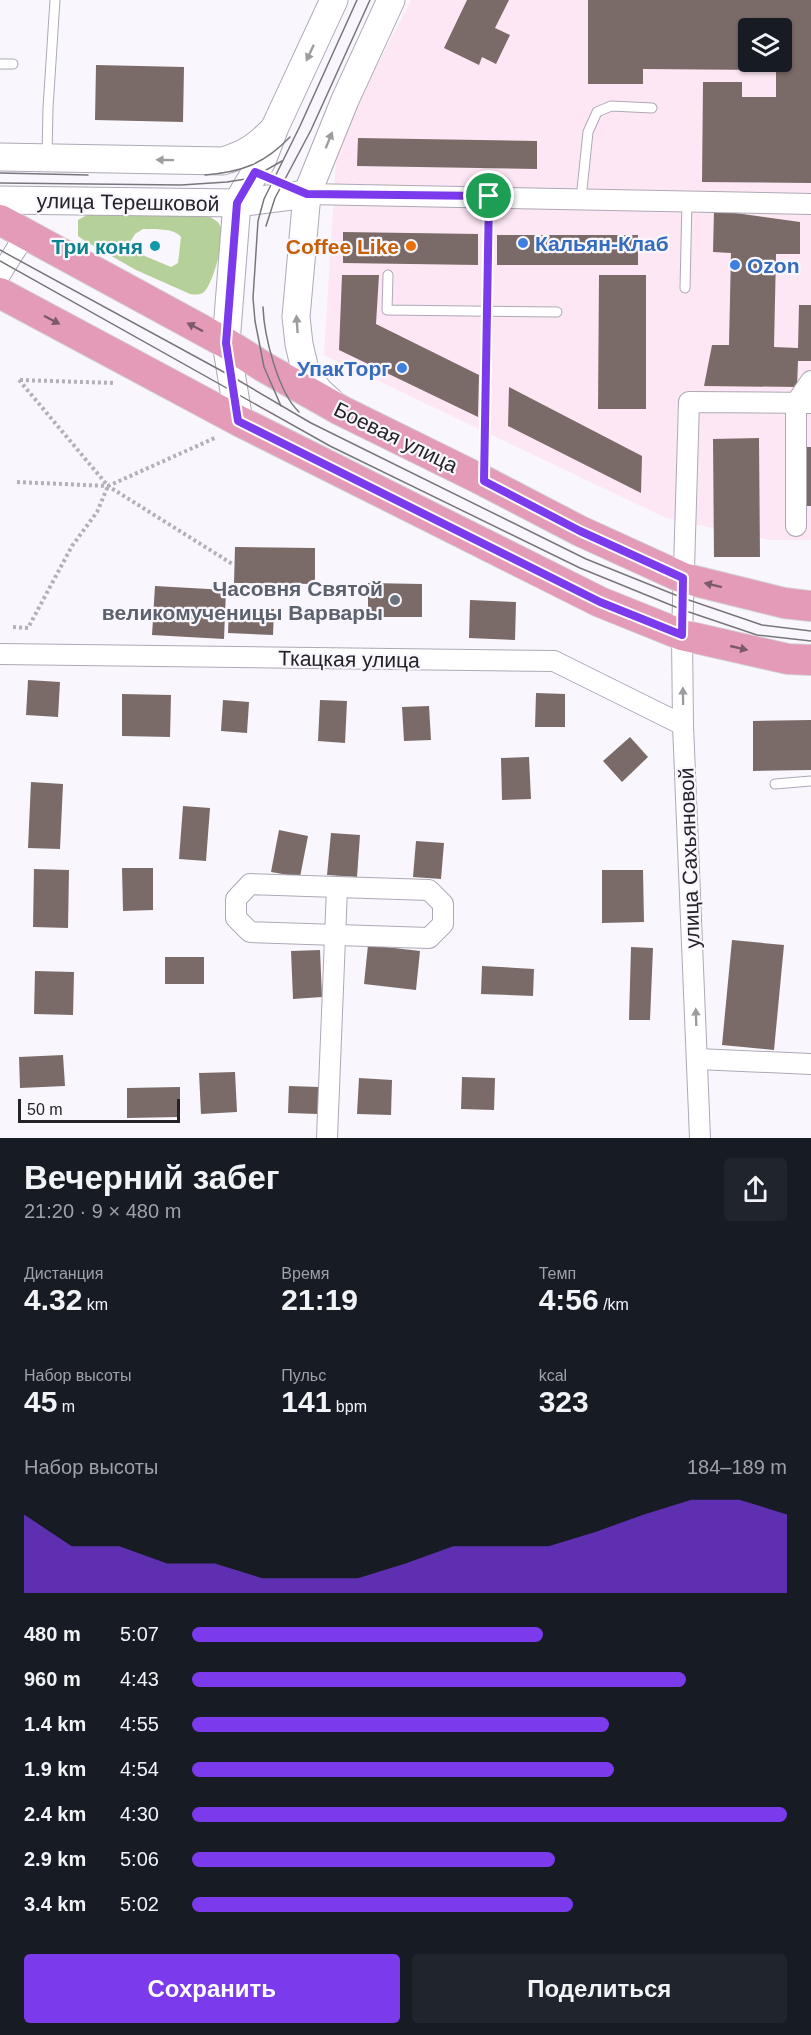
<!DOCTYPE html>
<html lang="ru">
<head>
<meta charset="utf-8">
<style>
  body { margin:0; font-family:Helvetica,sans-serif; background:#20242c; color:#f1f3f6; height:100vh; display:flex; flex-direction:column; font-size:22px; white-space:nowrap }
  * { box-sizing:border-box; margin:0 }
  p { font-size:20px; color:#9ea1a6 }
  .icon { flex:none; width:33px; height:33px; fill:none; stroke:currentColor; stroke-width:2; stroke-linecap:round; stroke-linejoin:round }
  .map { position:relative; height:1138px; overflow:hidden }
  .panel { display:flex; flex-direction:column; background:#171b24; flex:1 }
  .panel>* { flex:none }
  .tools { position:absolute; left:738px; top:18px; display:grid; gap:12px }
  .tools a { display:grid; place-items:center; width:54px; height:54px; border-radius:6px; background:#171b24; box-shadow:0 2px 4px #0004; font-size:30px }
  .scale { position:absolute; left:18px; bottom:15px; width:162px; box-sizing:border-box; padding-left:6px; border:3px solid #252328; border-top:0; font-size:16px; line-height:21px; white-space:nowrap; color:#252328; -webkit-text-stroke:4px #f9f7fd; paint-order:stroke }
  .pin { position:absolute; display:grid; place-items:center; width:51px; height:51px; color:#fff; margin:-26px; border:3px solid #fff; border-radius:50%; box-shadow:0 2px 6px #0007 }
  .round { display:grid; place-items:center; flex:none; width:63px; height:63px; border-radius:6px; background:#20242c }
  .summary { display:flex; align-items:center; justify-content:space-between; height:102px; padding:0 24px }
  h1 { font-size:33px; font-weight:600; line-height:45px }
  .figures { display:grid; grid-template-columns:repeat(3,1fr); gap:9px; height:102px; padding:6px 24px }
  .figures div { display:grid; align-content:center }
  .figures b { font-size:30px; font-weight:600 }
  .figures small { font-size:16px; font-weight:400 }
  .figures p { font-size:16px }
  .chart { height:168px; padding:12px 24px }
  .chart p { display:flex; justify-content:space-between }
  .chart svg { width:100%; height:108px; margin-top:6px; fill:#7c3aed; opacity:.7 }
  .cta { display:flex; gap:12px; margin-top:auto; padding:12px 24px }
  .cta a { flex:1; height:69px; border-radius:6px; background:#7c3aed; color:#fff; font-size:24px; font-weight:600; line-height:69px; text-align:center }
  .cta a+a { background:#20242c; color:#f1f3f6 }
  ul { padding:0 24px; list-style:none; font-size:20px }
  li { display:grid; grid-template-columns:96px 72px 1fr; align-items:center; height:45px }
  li i { height:15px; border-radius:8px; background:#7c3aed }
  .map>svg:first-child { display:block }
  .commercial { fill:#fde7f4; fill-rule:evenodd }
  .green { fill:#b6d099; fill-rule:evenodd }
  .building { fill:#7b6b68; fill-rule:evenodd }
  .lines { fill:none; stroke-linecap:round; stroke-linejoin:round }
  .lane-casing { stroke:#aea8b6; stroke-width:11 }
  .street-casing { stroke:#aea8b6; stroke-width:22 }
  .secondary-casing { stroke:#aea8b6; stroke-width:29 }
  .primary-casing { stroke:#d3d3d4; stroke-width:32 }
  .path { stroke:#b3b1b7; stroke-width:4; stroke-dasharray:3 3; stroke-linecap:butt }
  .lane { stroke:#fff; stroke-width:9 }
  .street { stroke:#fff; stroke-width:20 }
  .secondary { stroke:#fff; stroke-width:27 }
  .primary { stroke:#e49bb8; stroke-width:30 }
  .tram { stroke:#78767b; stroke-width:1.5 }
  .oneway { fill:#9d9c9e }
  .oneway2 { fill:#7b5969 }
  .route-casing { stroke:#fff; stroke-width:12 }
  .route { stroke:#7c3aed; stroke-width:8 }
  .shop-dot { fill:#3f7fe0; stroke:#f9f7fd; stroke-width:2 }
  .culture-dot { fill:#0f9aa8; stroke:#f9f7fd; stroke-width:2 }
  .food-dot { fill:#e8710a; stroke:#f9f7fd; stroke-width:2 }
  .worship-dot { fill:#6b7280; stroke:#f9f7fd; stroke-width:2 }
  .labels { text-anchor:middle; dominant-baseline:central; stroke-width:4.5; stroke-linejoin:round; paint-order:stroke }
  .street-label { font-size:21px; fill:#252328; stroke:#f9f7fd }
  .shop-label { font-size:21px; font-weight:bold; fill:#366cbe; stroke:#f9f7fd; text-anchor:start }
  .culture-label { font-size:21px; font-weight:bold; fill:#0d838f; stroke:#f9f7fd; text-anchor:end }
  .food-label { font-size:21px; font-weight:bold; fill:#c56008; stroke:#f9f7fd; text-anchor:end }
  .worship-label { font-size:21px; font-weight:bold; fill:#5b616d; stroke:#f9f7fd; text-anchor:end }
</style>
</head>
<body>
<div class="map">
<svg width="811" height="1138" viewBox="0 0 811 1138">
  <rect width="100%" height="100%" fill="#f9f7fd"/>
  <!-- commercial -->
  <path class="commercial" d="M411 0H811V540H769L666 518 324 355 337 143ZM748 28H782V62H748Z"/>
  <!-- green -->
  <path class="green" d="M87 215H207C213 219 219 221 221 228 225 239 213 284 204 292 200 295 195 295 190 294L136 270 85 241 78 236V220ZM143 229C155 230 173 227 181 237L178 263 171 267 133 251 130 242 135 234Z"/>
  <!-- building -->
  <g class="building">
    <polygon points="467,0 509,0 495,28 510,35 496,64 482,57 479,65 444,48"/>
    <path d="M588 0H811V183L702 182 703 82H742V97H776V70L643 69V84H588ZM748 28H782V62H748Z"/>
    <polygon points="96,65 184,67 183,122 95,120"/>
    <polygon points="358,138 537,141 537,169 357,166"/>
    <polygon points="714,210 800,222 800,254 776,254 774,347 798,348 799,305 811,305 811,361 798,361 797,387 704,386 712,345 729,345 731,253 713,252"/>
    <polygon points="343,232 478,234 478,265 343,263"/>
    <rect x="497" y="235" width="141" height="30"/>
    <polygon points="342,275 379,275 376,324 479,375 478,417 339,350"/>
    <polygon points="599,275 646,275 646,409 598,409"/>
    <polygon points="509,387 642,456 641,493 508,426"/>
    <polygon points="759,438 760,557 714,557 713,439"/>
    <rect x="806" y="447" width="5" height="59"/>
    <polygon points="235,547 315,548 315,584 234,583"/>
    <polygon points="368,583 422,584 422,617 368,617"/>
    <polygon points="155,586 226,590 224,639 152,635"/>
    <polygon points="470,600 516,602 515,640 469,638"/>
    <polygon points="229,608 274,609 273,635 228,633"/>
    <polygon points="28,680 60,682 58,717 26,715"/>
    <polygon points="536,693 565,694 565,727 535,727"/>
    <polygon points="122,694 171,695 170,737 122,736"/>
    <polygon points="223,700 249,702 247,733 221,731"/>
    <polygon points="320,700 347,701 345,743 318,741"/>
    <polygon points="429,706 431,740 404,741 402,707"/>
    <polygon points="811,720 811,770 753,771 753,721"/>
    <polygon points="630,737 648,757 622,782 603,761"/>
    <polygon points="529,757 531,799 502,800 501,758"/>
    <polygon points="31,782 63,784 60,849 28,848"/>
    <polygon points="183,806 210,808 206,861 179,859"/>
    <polygon points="279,830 308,836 300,877 271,872"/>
    <polygon points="331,833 360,835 357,877 327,875"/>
    <polygon points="416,841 444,843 441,879 413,877"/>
    <polygon points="122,868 153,868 153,910 123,911"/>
    <polygon points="34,869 69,870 68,928 33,927"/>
    <polygon points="602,870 643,870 644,922 602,923"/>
    <polygon points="732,940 784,945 774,1050 722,1045"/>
    <polygon points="368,945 420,951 416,990 364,984"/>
    <polygon points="631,947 653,948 650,1020 629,1020"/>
    <polygon points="320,950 322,997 293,999 291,951"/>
    <rect x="165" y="957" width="39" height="27"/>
    <polygon points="482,966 534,969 533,996 481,994"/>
    <polygon points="35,971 74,972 73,1015 34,1014"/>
    <polygon points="63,1055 65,1086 20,1088 19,1057"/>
    <polygon points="235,1072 237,1112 201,1114 199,1073"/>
    <polygon points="462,1077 495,1078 494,1110 461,1109"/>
    <polygon points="359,1078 392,1080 391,1115 357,1114"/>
    <polygon points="289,1086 319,1087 318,1114 288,1113"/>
    <polygon points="180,1087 180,1117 127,1118 127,1088"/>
  </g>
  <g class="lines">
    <!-- lane casing -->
    <g class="lane-casing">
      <g id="lane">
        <polyline points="0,64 13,64"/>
        <polyline points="47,156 48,108 55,0"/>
        <polyline points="581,199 588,132 597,112 611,106 652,108"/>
        <polyline points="388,275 387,310 557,312"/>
        <polyline points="685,288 687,201"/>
        <polyline points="484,475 489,196"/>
        <polyline points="775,784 811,781"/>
      </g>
    </g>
    <!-- street casing -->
    <g class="street-casing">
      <g id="street">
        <polyline points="307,194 811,204"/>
        <polyline points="0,275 25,235"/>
        <polyline points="796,526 796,403 811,381"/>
        <polyline points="0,654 554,661 683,725"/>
        <polygon points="250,884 429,890 443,904 443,924 429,938 250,932 236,918 236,899"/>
        <polyline points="697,1059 811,1064"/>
        <polyline points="327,1138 337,888"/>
        <polyline points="700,1138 683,725 682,635 689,402 811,403"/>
      </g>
    </g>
    <!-- secondary casing -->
    <g class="secondary-casing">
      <g id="secondary">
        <path d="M0 157 223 161C246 154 256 147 273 130"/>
        <polyline points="0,200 237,203 307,194"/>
        <polyline points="330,401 319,391 306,374 299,344 296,317 307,194 345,100 391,0"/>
        <polyline points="239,421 226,343 237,203 262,161 275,127 334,0"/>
      </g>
    </g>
    <!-- primary casing -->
    <g class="primary-casing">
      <g id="primary">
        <polyline points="0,220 226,343 264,367 340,410 484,481 580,531 683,578 784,603 811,606"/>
        <polyline points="0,293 239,421 600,602 682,635 788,659 811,660"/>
      </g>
    </g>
    <!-- path -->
    <g class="path">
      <polyline points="19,380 108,486 217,437"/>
      <polyline points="20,380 114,383"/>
      <polyline points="17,482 108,486 234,565"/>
      <polyline points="13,627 28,628 72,546 97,512 108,486"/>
    </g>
    <!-- lane -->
    <use href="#lane" class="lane"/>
    <!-- street -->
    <use href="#street" class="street"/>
    <!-- secondary -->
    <use href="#secondary" class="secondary"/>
    <!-- primary -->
    <use href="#primary" class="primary"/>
    <!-- tram -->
    <g class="tram">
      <polyline points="0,173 88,175"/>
      <path d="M205 175C242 172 264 164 290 137"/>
      <polyline points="0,183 181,185 227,182 252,178 282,161"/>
      <polyline points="266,226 275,198 311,130 370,0"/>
      <polyline points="0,250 231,376 311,423 586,559 683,598 762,625 811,631"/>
      <polyline points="0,261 330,446 580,568 683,610 757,635 811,641"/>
      <path d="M263 307C264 336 278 392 299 412"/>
      <polyline points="281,406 264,367 255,321 253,298 258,221 264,199 300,126 357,0"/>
    </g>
  </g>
  <!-- one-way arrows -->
  <defs><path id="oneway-solid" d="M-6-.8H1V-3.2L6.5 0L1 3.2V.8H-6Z" transform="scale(1.5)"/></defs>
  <g class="oneway">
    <use href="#oneway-solid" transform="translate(310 53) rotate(115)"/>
    <use href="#oneway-solid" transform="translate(329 140) rotate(-68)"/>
    <use href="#oneway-solid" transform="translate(165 160) rotate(-179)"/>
    <use href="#oneway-solid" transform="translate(297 324) rotate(-94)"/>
    <use href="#oneway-solid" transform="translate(683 696) rotate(-91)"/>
    <use href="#oneway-solid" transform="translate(696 1017) rotate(-92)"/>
  </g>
  <g class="oneway2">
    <use href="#oneway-solid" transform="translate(52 320) rotate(28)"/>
    <use href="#oneway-solid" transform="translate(195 327) rotate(-152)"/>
    <use href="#oneway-solid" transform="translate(713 585) rotate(-166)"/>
    <use href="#oneway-solid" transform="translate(739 648) rotate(13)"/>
  </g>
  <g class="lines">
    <!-- route casing -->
    <g class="route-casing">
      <polygon id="route" points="255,172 307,194 489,196 484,481 580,531 683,578 682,635 600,602 238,421 226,343 237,203"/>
    </g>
    <!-- route -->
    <use href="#route" class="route"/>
  </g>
  <!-- markers -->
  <g class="shop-dot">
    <circle cx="523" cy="243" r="6"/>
    <circle cx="735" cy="265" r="6"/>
    <circle cx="402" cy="368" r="6"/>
  </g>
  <circle class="culture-dot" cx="155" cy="246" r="6"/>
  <circle class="food-dot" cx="411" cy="246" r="6"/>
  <circle class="worship-dot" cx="395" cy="600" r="6"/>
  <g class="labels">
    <!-- street labels -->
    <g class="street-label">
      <text transform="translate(128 202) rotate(1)">улица Терешковой</text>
      <text transform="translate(396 437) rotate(26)">Боевая улица</text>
      <text transform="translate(349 659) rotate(1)">Ткацкая улица</text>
      <text transform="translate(689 858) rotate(-92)">улица Сахьяновой</text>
    </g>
    <!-- shop labels -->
    <g class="shop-label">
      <text x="535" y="243">Кальян-Клаб</text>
      <text x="747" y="265">Ozon</text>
      <text x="390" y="368" text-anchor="end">УпакТорг</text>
    </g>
    <!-- culture labels -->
    <g class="culture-label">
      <text x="143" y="246">Три коня</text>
    </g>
    <!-- food labels -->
    <g class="food-label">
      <text x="399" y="246">Coffee Like</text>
    </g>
    <!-- worship labels -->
    <g class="worship-label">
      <text x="383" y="588">Часовня Святой<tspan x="383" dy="24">великомученицы Варвары</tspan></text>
    </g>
  </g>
</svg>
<div class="tools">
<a><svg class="icon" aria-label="layers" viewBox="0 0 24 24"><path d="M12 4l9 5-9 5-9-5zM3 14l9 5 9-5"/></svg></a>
</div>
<div class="scale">50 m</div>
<div class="pin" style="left:489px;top:196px;background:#1e9e55"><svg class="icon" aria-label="arrive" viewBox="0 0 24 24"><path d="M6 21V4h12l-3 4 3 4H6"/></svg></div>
</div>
<section class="panel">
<div class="summary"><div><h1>Вечерний забег</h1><p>21:20 · 9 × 480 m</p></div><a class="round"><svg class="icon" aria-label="share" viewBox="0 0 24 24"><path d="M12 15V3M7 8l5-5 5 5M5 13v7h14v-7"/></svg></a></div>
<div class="figures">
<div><p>Дистанция</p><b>4.32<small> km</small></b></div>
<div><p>Время</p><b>21:19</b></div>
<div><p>Темп</p><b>4:56<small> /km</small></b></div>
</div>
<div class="figures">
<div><p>Набор высоты</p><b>45<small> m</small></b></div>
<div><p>Пульс</p><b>141<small> bpm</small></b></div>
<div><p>kcal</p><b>323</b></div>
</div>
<div class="chart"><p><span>Набор высоты</span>184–189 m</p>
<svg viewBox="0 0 160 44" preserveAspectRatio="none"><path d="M0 44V12L10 25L20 25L30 32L40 32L50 38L60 38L70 38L80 32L90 25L100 25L110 25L120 19L130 12L140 6L150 6L160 12V44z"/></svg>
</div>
<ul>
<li><b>480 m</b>5:07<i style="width:59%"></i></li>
<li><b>960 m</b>4:43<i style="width:83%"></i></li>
<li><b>1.4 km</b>4:55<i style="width:70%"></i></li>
<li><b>1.9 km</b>4:54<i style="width:71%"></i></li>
<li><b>2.4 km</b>4:30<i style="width:100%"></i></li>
<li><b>2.9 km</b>5:06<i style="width:61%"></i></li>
<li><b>3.4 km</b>5:02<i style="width:64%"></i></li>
</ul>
<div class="cta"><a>Сохранить</a><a>Поделиться</a></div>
</section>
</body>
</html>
